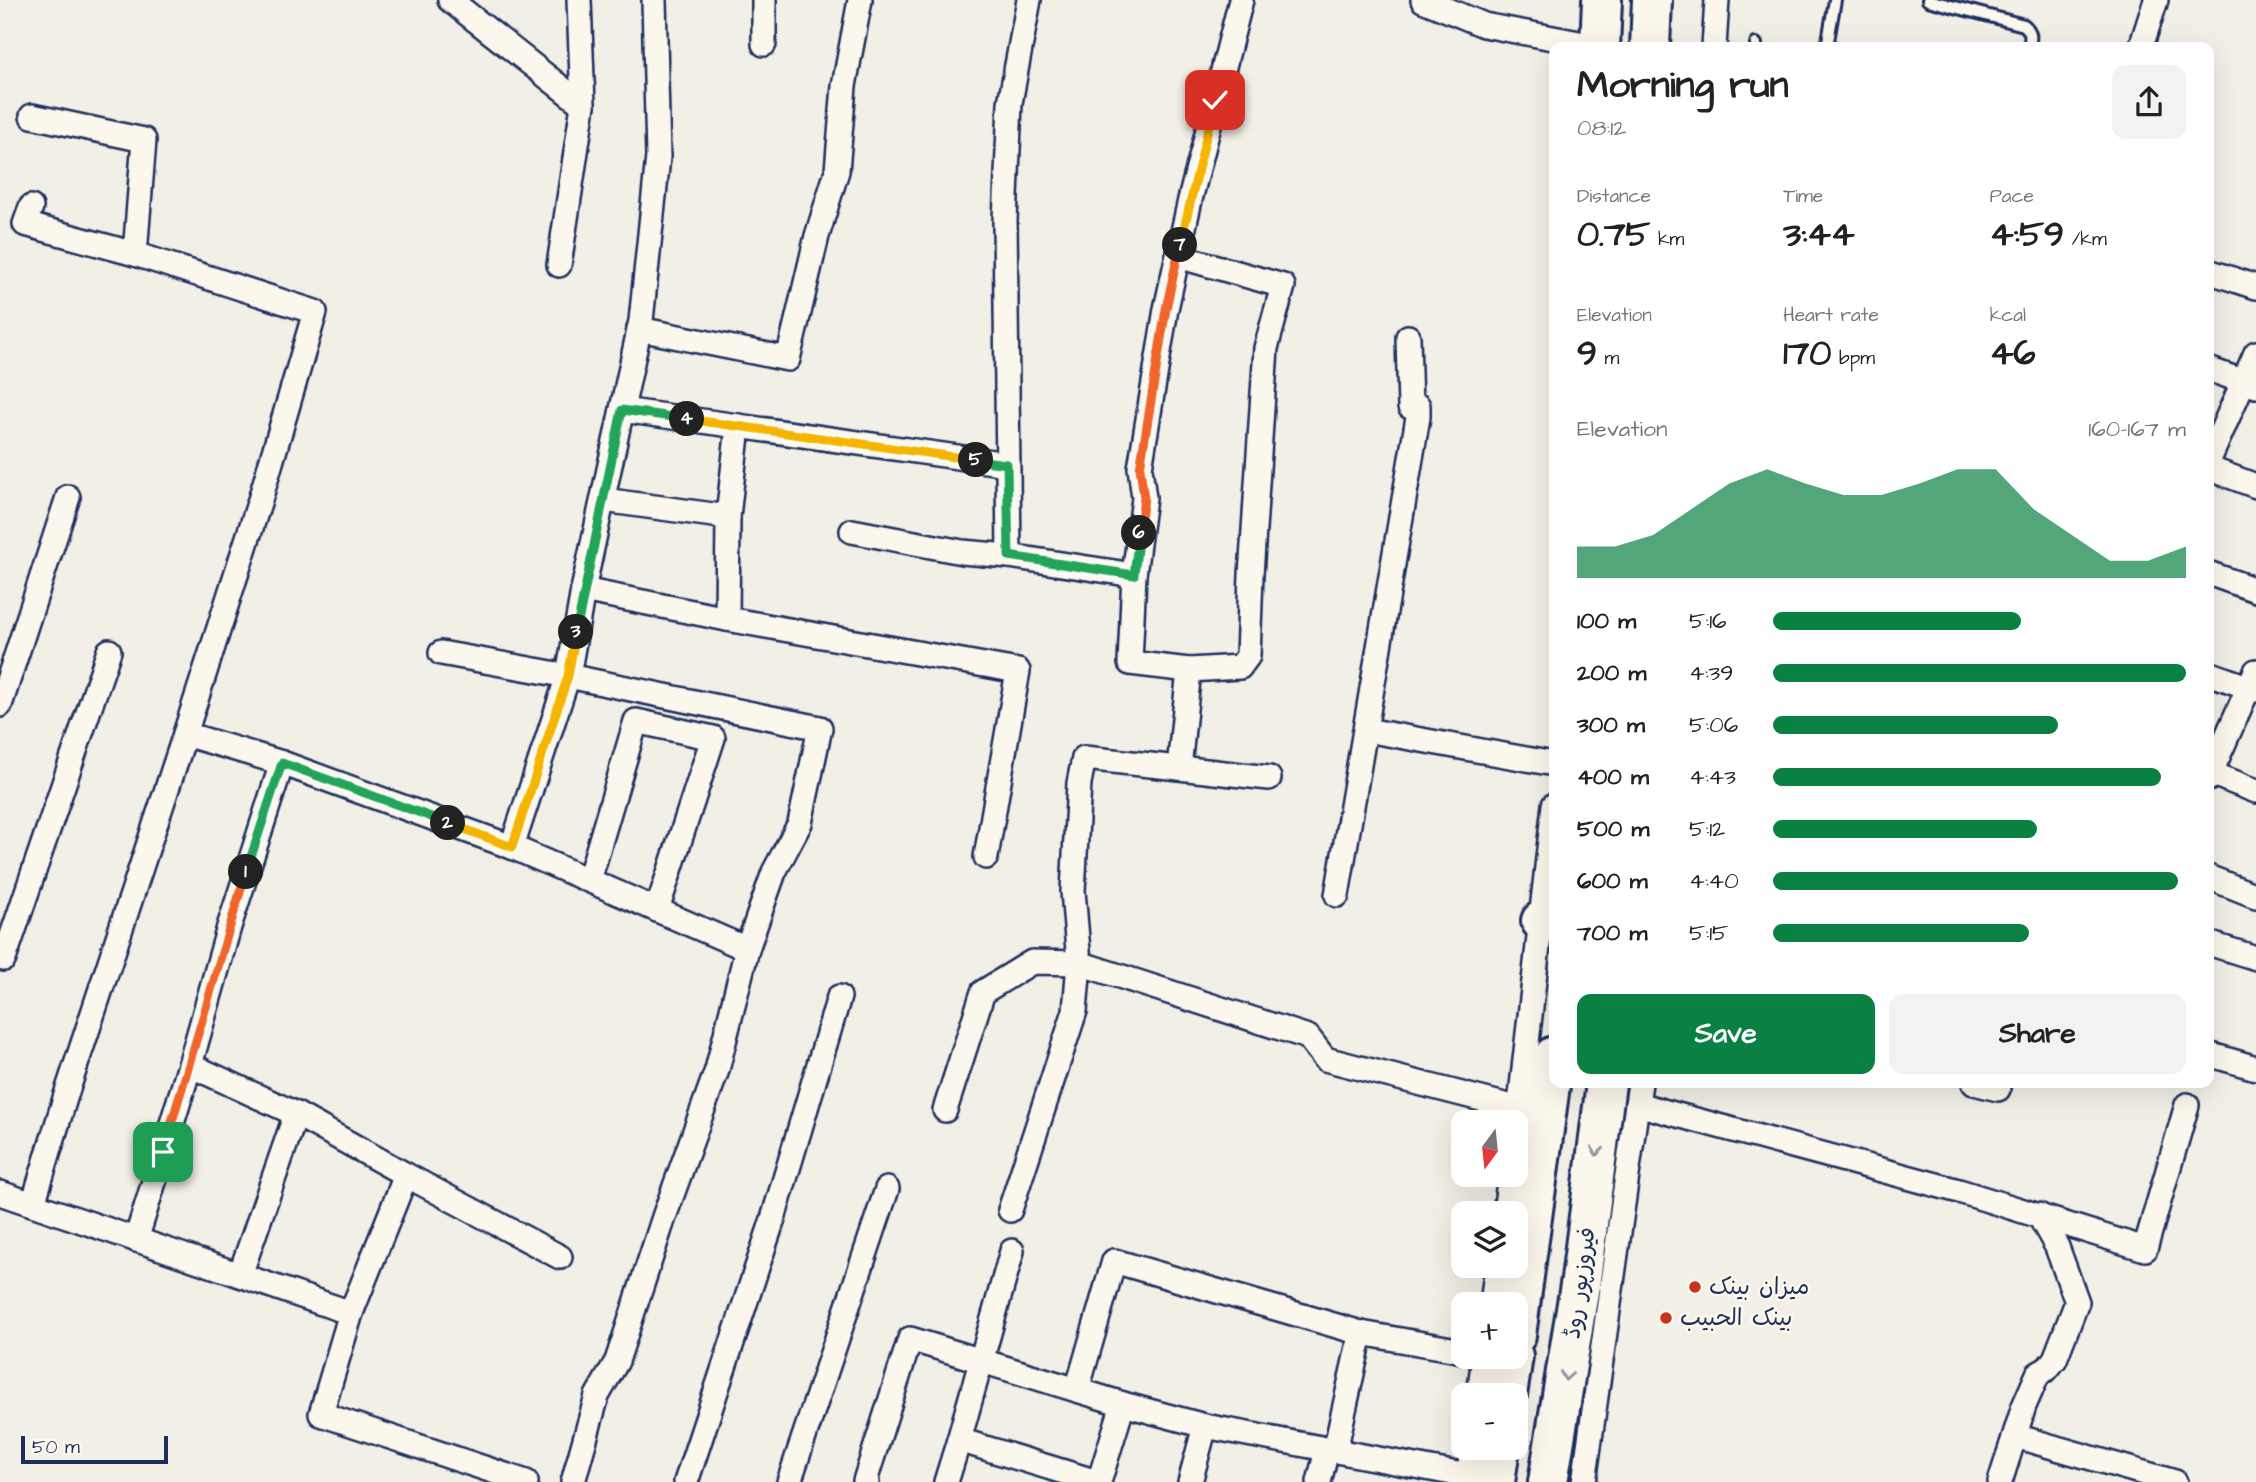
<!DOCTYPE html>
<html lang="en">
<head>
<meta charset="utf-8">
<style>
  body { margin:0; font-family:"Architects Daughter","Playpen Sans Arabic",sans-serif; background:#f2f2f2; color:#222; height:100vh; display:flex; flex-direction:column; font-size:26px; white-space:nowrap }
  * { box-sizing:border-box; margin:0 }
  p { font-size:23px; color:#767676 }
  .icon { flex:none; width:38px; height:38px; fill:none; stroke:currentColor; stroke-width:2; stroke-linecap:round; stroke-linejoin:round }
  .map { position:relative; flex:1; overflow:hidden }
  .details { position:absolute; left:1549px; top:42px; width:665px; height:1046px; display:flex; flex-direction:column; background:#fff; border-radius:14px; box-shadow:0 7px 28px #0002 }
  .details>* { flex:none }
  .needle { width:46px; rotate:195deg }
  .buttons { position:absolute; left:1451px; top:1110px; display:grid; gap:14px }
  .buttons a { display:grid; place-items:center; width:77px; height:77px; border-radius:14px; background:#fff; box-shadow:0 7px 28px #0002; font-size:35px }
  .scale { position:absolute; left:21px; bottom:18px; width:147px; box-sizing:border-box; padding-left:7px; border:4px solid #1b2f5e; border-top:0; font-size:19px; line-height:24px; white-space:nowrap; color:#1b2f5e; -webkit-text-stroke:5px #fbf7ec; paint-order:stroke }
  .pin { position:absolute; display:grid; place-items:center; width:60px; height:60px; color:#fff; margin:-30px; border-radius:14px; box-shadow:0 4px 10px #0006 }
  .km { position:absolute; width:35px; height:35px; margin:-18px; border-radius:50%; background:#222; color:#fff; font-size:19px; line-height:35px; text-align:center }
  .round { display:grid; place-items:center; flex:none; width:74px; height:74px; border-radius:14px; background:#f2f2f2 }
  .overview { display:flex; align-items:center; justify-content:space-between; height:119px; padding:0 28px }
  h1 { font-size:38px; font-weight:700; line-height:52px }
  .metrics { display:grid; grid-template-columns:repeat(3,1fr); gap:10px; height:119px; padding:7px 28px }
  .metrics div { display:grid; align-content:center }
  .metrics b { font-size:35px; font-weight:700 }
  .metrics small { font-size:19px; font-weight:400 }
  .metrics p { font-size:19px }
  .chart { height:196px; padding:14px 28px }
  .chart p { display:flex; justify-content:space-between }
  .chart svg { width:100%; height:126px; margin-top:7px; fill:#0b8043; opacity:.7 }
  .action { display:flex; gap:14px; margin-top:auto; padding:14px 28px }
  .action a { flex:1; height:80px; border-radius:14px; background:#0b8043; color:#fff; font-size:28px; font-weight:700; line-height:80px; text-align:center }
  .action a+a { background:#f2f2f2; color:#222 }
  ul { padding:0 28px; list-style:none; font-size:23px }
  li { display:grid; grid-template-columns:112px 84px 1fr; align-items:center; height:52px }
  li i { height:18px; border-radius:9px; background:#0b8043 }
  .map>svg:first-child { display:block }
  .lines { fill:none; stroke-linecap:round; stroke-linejoin:round }
  .lane-casing { stroke:#1b2f5e; stroke-width:16 }
  .street-casing { stroke:#1b2f5e; stroke-width:28 }
  .highway-casing { stroke:#1b2f5e; stroke-width:44 }
  .lane { stroke:#fbf7ec; stroke-width:10 }
  .street { stroke:#fbf7ec; stroke-width:23 }
  .highway { stroke:#fbf7ec; stroke-width:38 }
  .oneway { stroke:#8b93a5 }
  .split-1-casing { stroke:#fff; stroke-width:14 }
  .split-2-casing { stroke:#fff; stroke-width:14 }
  .split-3-casing { stroke:#fff; stroke-width:14 }
  .split-4-casing { stroke:#fff; stroke-width:14 }
  .split-5-casing { stroke:#fff; stroke-width:14 }
  .split-6-casing { stroke:#fff; stroke-width:14 }
  .split-7-casing { stroke:#fff; stroke-width:14 }
  .split-8-casing { stroke:#fff; stroke-width:14 }
  .split-1 { stroke:#f0652b; stroke-width:9 }
  .split-2 { stroke:#22a559; stroke-width:9 }
  .split-3 { stroke:#f5b400; stroke-width:9 }
  .split-4 { stroke:#22a559; stroke-width:9 }
  .split-5 { stroke:#f5b400; stroke-width:9 }
  .split-6 { stroke:#22a559; stroke-width:9 }
  .split-7 { stroke:#f0652b; stroke-width:9 }
  .split-8 { stroke:#f5b400; stroke-width:9 }
  .poi-dot { fill:#c8321e; stroke:#fbf7ec; stroke-width:2.5 }
  .labels { text-anchor:middle; dominant-baseline:central; stroke-width:5; stroke-linejoin:round; paint-order:stroke }
  .street-label { font-size:23px; fill:#1b2f5e; stroke:#fbf7ec }
  .poi-label { font-size:23px; fill:#1b2f5e; stroke:#fbf7ec; text-anchor:start }
</style>
</head>
<body>
<div class="map">
<svg width="2256" height="1482" viewBox="0 0 2256 1482">
  <rect width="100%" height="100%" fill="#f2efe6"/>
  <filter id="ink" filterUnits="userSpaceOnUse"><feTurbulence type="fractalNoise" baseFrequency=".0143" numOctaves="2"/><feDisplacementMap in="SourceGraphic" scale="14" xChannelSelector="R" yChannelSelector="G"/><feConvolveMatrix kernelMatrix="1 2 1 2 8 2 1 2 1" color-interpolation-filters="sRGB"/></filter>
  <g filter="url(#ink)">
    <g class="lines">
      <!-- lane casing -->
      <g class="lane-casing">
        <g id="lane">
          <path d="M1928 0 2024 25C2032 32 2031 37 2029 47"/>
          <polyline points="1756,47 1756,44"/>
          <polyline points="1827,47 1835,0"/>
        </g>
      </g>
      <!-- street casing -->
      <g class="street-casing">
        <g id="street">
          <polyline points="450,0 583,105"/>
          <polyline points="1423,0 1484,25 1600,47"/>
          <polyline points="764,44 764,0"/>
          <polyline points="1714,47 1717,0"/>
          <polyline points="2141,47 2156,0"/>
          <polyline points="32,116 144,140 135,254"/>
          <polyline points="31,207 25,224 135,254 315,312 260,500 185,734 282,763 512,847"/>
          <polyline points="1178,256 1283,286 1266,348 1251,575 1248,656 1240,667 1189,670"/>
          <polyline points="559,265 583,105 579,0"/>
          <polyline points="2208,271 2256,287"/>
          <polyline points="639,329 788,359 817,236 837,171 844,86 860,0"/>
          <polyline points="2208,369 2256,386"/>
          <polyline points="738,426 1007,464"/>
          <polyline points="2208,462 2256,353"/>
          <polyline points="2208,468 2256,486"/>
          <polyline points="603,500 728,517 738,426 622,410"/>
          <polyline points="852,531 962,552 1009,556 1134,575 1144,498 1140,468 1166,309 1190,200 1241,0"/>
          <polyline points="1009,556 1005,221 1010,103 1029,0"/>
          <polyline points="2208,573 2256,590"/>
          <polyline points="1134,575 1130,663 1189,670 1179,768 1269,778"/>
          <polyline points="583,590 641,321 658,157 654,0"/>
          <polyline points="727,619 728,517"/>
          <polyline points="441,653 568,676 512,847 747,949 717,1070 664,1217 617,1361 597,1396 573,1482"/>
          <polyline points="2208,673 2256,690"/>
          <polyline points="0,705 68,497"/>
          <polyline points="1366,730 1554,764"/>
          <polyline points="2208,772 2256,791"/>
          <polyline points="2208,779 2256,671"/>
          <polyline points="2208,877 2256,896"/>
          <polyline points="589,880 636,721 713,738 657,910"/>
          <polyline points="1337,895 1418,417 1418,406 1410,407 1408,337"/>
          <polyline points="2208,943 2256,958"/>
          <polyline points="747,949 774,872 800,823 820,728 568,676 583,590 727,619 1018,671 986,857"/>
          <polyline points="4,959 109,651"/>
          <polyline points="2208,1054 2256,1068"/>
          <polyline points="190,1065 229,927 282,763"/>
          <polyline points="1974,1083 1998,1089"/>
          <polyline points="1637,1104 1959,1191 2145,1249 2187,1105"/>
          <polyline points="945,1110 983,992 1032,962 1079,963 1308,1037 1325,1059 1520,1109"/>
          <polyline points="1516,1139 1554,805"/>
          <polyline points="0,1193 351,1313 406,1175 560,1257"/>
          <polyline points="33,1204 66,1095 185,734"/>
          <polyline points="1010,1210 1075,1011 1079,963 1073,891 1079,783 1084,758 1179,768"/>
          <polyline points="1505,1213 1510,1174"/>
          <polyline points="136,1240 190,1065 296,1114 406,1175"/>
          <polyline points="1012,1251 959,1440 1097,1482"/>
          <polyline points="240,1275 296,1114"/>
          <polyline points="1492,1304 1497,1265"/>
          <polyline points="351,1313 321,1414 526,1482"/>
          <polyline points="1361,1333 1463,1351"/>
          <polyline points="1077,1390 1114,1261 1361,1333 1335,1451"/>
          <polyline points="1479,1395 1484,1356"/>
          <polyline points="2015,1436 2175,1482"/>
          <polyline points="686,1482 773,1219 839,997"/>
          <polyline points="789,1482 887,1189"/>
          <polyline points="867,1482 865,1481 910,1339 1123,1404 1205,1426 1468,1476"/>
          <polyline points="946,1482 959,1440"/>
          <polyline points="1099,1482 1123,1404"/>
          <polyline points="1190,1482 1205,1426"/>
          <polyline points="1319,1482 1327,1450"/>
          <polyline points="1468,1482 1472,1447"/>
          <polyline points="1584,1482 1640,1083"/>
          <polyline points="2000,1482 2024,1406 2038,1374 2047,1369 2055,1359 2077,1302 2057,1247 2039,1215"/>
        </g>
      </g>
      <!-- highway casing -->
      <g class="highway-casing">
        <g id="highway">
          <polyline points="1600,47 1602,0"/>
          <polyline points="1650,47 1652,0"/>
          <polyline points="1541,921 1554,922"/>
          <polyline points="1516,1335 1554,1056"/>
          <polyline points="1507,1395 1513,1356"/>
          <polyline points="1495,1482 1500,1447"/>
          <polyline points="1548,1482 1581,1279 1606,1083"/>
        </g>
      </g>
      <!-- lane -->
      <use href="#lane" class="lane"/>
      <!-- street -->
      <use href="#street" class="street"/>
      <!-- highway -->
      <use href="#highway" class="highway"/>
    </g>
    <!-- one-way arrows -->
    <defs><path id="oneway-chevron" d="M-2-3.5L2.5 0L-2 3.5" fill="none" stroke-width="1.6" stroke-linecap="round" stroke-linejoin="round" transform="scale(1.75)"/></defs>
    <g class="oneway">
      <use href="#oneway-chevron" transform="translate(1597 1151) rotate(97)"/>
      <use href="#oneway-chevron" transform="translate(1566 1376) rotate(99)"/>
    </g>
  </g>
  <g class="lines" filter="url(#ink)">
    <!-- split-1 casing -->
    <g class="split-1-casing">
      <polyline id="split-1" points="163,1152 246,872"/>
    </g>
    <!-- split-2 casing -->
    <g class="split-2-casing">
      <polyline id="split-2" points="246,872 282,763 448,823"/>
    </g>
    <!-- split-3 casing -->
    <g class="split-3-casing">
      <polyline id="split-3" points="448,823 512,847 568,676 576,632"/>
    </g>
    <!-- split-4 casing -->
    <g class="split-4-casing">
      <polyline id="split-4" points="576,632 622,410 687,419"/>
    </g>
    <!-- split-5 casing -->
    <g class="split-5-casing">
      <polyline id="split-5" points="687,419 976,460"/>
    </g>
    <!-- split-6 casing -->
    <g class="split-6-casing">
      <polyline id="split-6" points="976,460 1007,464 1009,556 1134,575 1139,533"/>
    </g>
    <!-- split-7 casing -->
    <g class="split-7-casing">
      <polyline id="split-7" points="1139,533 1144,498 1140,468 1166,309 1180,245"/>
    </g>
    <!-- split-8 casing -->
    <g class="split-8-casing">
      <polyline id="split-8" points="1180,245 1215,100"/>
    </g>
    <!-- split-1 -->
    <use href="#split-1" class="split-1"/>
    <!-- split-2 -->
    <use href="#split-2" class="split-2"/>
    <!-- split-3 -->
    <use href="#split-3" class="split-3"/>
    <!-- split-4 -->
    <use href="#split-4" class="split-4"/>
    <!-- split-5 -->
    <use href="#split-5" class="split-5"/>
    <!-- split-6 -->
    <use href="#split-6" class="split-6"/>
    <!-- split-7 -->
    <use href="#split-7" class="split-7"/>
    <!-- split-8 -->
    <use href="#split-8" class="split-8"/>
  </g>
  <!-- markers -->
  <g class="poi-dot">
    <circle cx="1695" cy="1287" r="7"/>
    <circle cx="1666" cy="1318" r="7"/>
  </g>
  <g class="labels">
    <!-- street labels -->
    <g class="street-label">
      <text transform="translate(1580 1283) rotate(-82)">فیروزپور روڈ</text>
    </g>
    <!-- poi labels -->
    <g class="poi-label">
      <text x="1709" y="1287">میزان بینک</text>
      <text x="1680" y="1318">بينک الحبيب</text>
    </g>
  </g>
</svg>
<div class="buttons">
<a><svg class="needle" viewBox="-14 -14 28 28"><path d="M0-13l5 13h-10z" fill="#e53935"/><path d="M0 13l5-13h-10z" fill="#767676"/></svg></a>
<a><svg class="icon" aria-label="layers" viewBox="0 0 24 24"><path d="M12 4l9 5-9 5-9-5zM3 14l9 5 9-5"/></svg></a>
<a>+</a>
<a>−</a>
</div>
<div class="scale">50 m</div>
<div class="pin" style="left:163px;top:1152px;background:#1e9e55"><svg class="icon" aria-label="arrive" viewBox="0 0 24 24"><path d="M6 21V4h12l-3 4 3 4H6"/></svg></div>
<div class="pin" style="left:1215px;top:100px;background:#d93025"><svg class="icon" aria-label="check" viewBox="0 0 24 24"><path d="M5 12l5 5 9-10"/></svg></div>
<b class="km" style="left:246px;top:872px">1</b>
<b class="km" style="left:448px;top:823px">2</b>
<b class="km" style="left:576px;top:632px">3</b>
<b class="km" style="left:687px;top:419px">4</b>
<b class="km" style="left:976px;top:460px">5</b>
<b class="km" style="left:1139px;top:533px">6</b>
<b class="km" style="left:1180px;top:245px">7</b>
<section class="details">
<div class="overview"><div><h1>Morning run</h1><p>08:12</p></div><a class="round"><svg class="icon" aria-label="share" viewBox="0 0 24 24"><path d="M12 15V3M7 8l5-5 5 5M5 13v7h14v-7"/></svg></a></div>
<div class="metrics">
<div><p>Distance</p><b>0.75<small> km</small></b></div>
<div><p>Time</p><b>3:44</b></div>
<div><p>Pace</p><b>4:59<small> /km</small></b></div>
</div>
<div class="metrics">
<div><p>Elevation</p><b>9<small> m</small></b></div>
<div><p>Heart rate</p><b>170<small> bpm</small></b></div>
<div><p>kcal</p><b>46</b></div>
</div>
<div class="chart"><p><span>Elevation</span>160–167 m</p>
<svg viewBox="0 0 160 44" preserveAspectRatio="none"><path d="M0 44V33L10 33L20 29L30 20L40 11L50 6L60 11L70 15L80 15L90 11L100 6L110 6L120 20L130 29L140 38L150 38L160 33V44z"/></svg>
</div>
<ul>
<li><b>100 m</b>5:16<i style="width:60%"></i></li>
<li><b>200 m</b>4:39<i style="width:100%"></i></li>
<li><b>300 m</b>5:06<i style="width:69%"></i></li>
<li><b>400 m</b>4:43<i style="width:94%"></i></li>
<li><b>500 m</b>5:12<i style="width:64%"></i></li>
<li><b>600 m</b>4:40<i style="width:98%"></i></li>
<li><b>700 m</b>5:15<i style="width:62%"></i></li>
</ul>
<div class="action"><a>Save</a><a>Share</a></div>
</section>
</div>
</body>
</html>
